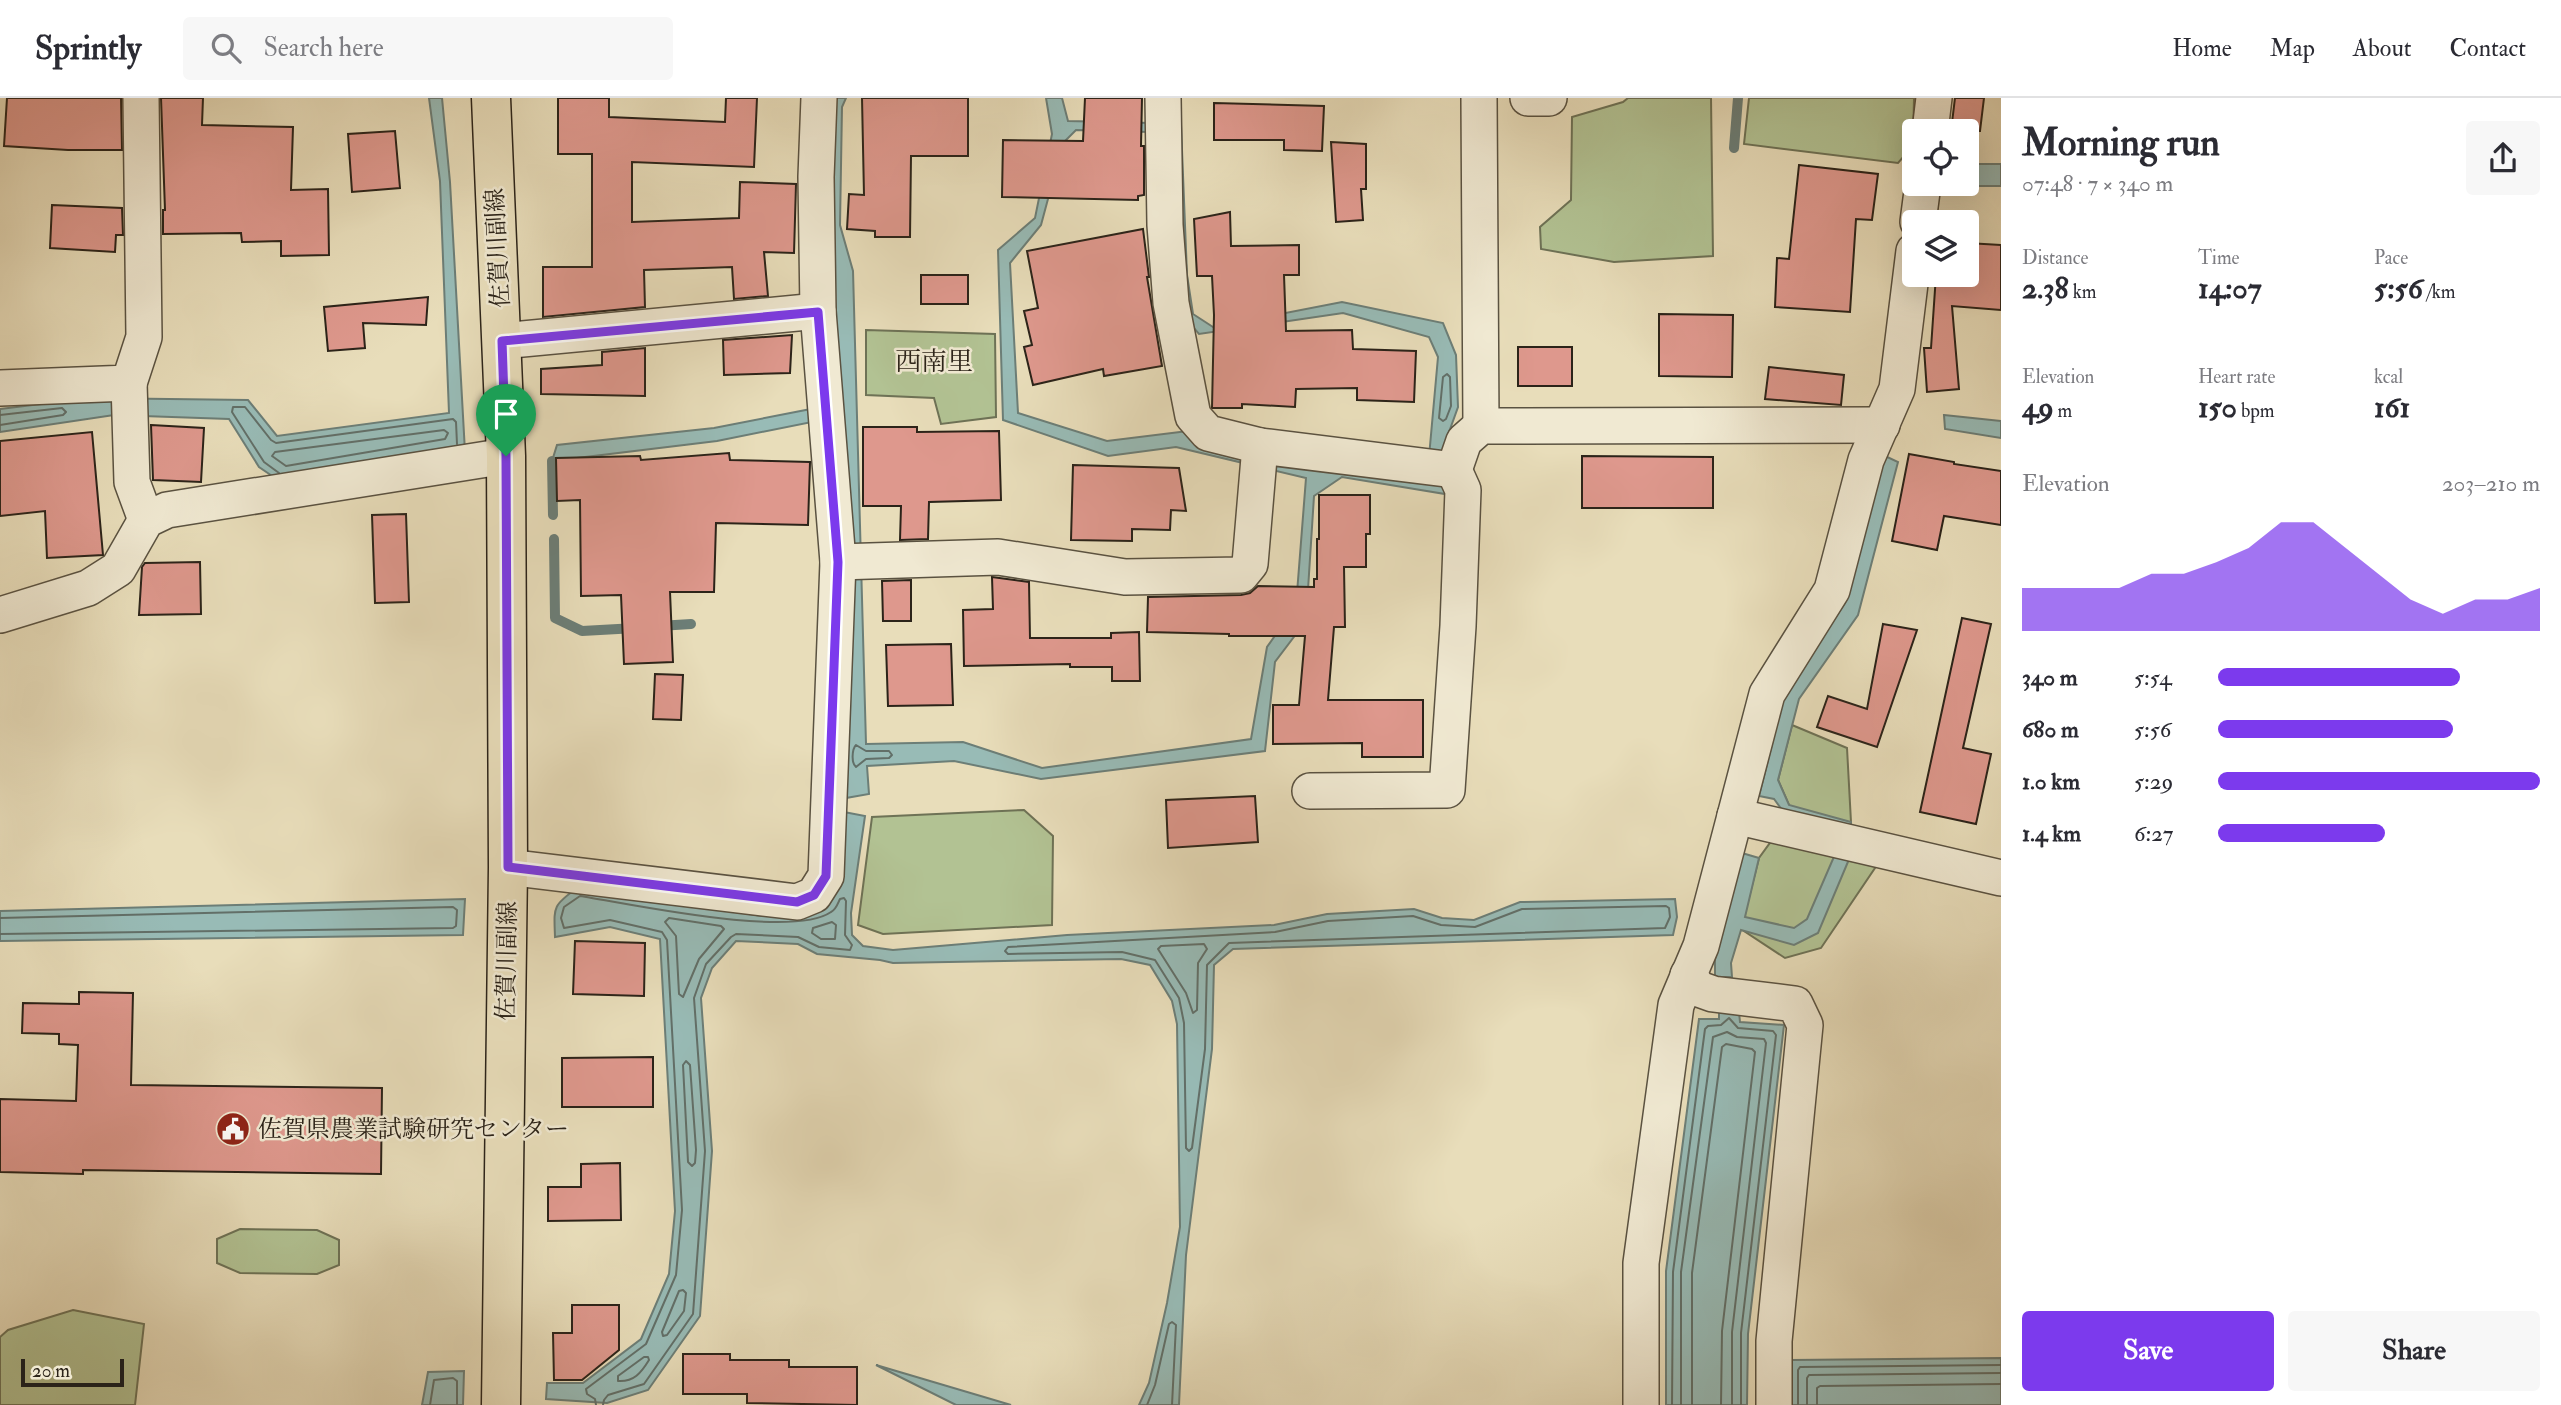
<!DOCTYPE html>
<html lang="en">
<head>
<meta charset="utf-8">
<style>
  body { margin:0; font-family:"IM FELL Double Pica","Noto Serif JP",serif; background:#f7f7f7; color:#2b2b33; height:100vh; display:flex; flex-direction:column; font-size:26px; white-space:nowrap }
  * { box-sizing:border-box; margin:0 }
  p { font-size:23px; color:#7c7c81 }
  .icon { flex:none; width:38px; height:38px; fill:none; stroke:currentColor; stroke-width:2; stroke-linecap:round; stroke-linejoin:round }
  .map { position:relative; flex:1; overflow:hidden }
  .panel { display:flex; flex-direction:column; background:#fff; width:560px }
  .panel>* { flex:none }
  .fabs { position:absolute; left:1902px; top:21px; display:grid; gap:14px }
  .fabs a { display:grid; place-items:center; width:77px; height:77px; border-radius:7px; background:#fff; box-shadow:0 7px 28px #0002; font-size:35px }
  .scale { position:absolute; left:21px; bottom:18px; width:103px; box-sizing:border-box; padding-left:7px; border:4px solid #2b2319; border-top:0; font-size:19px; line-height:24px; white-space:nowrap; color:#2b2319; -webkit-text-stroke:5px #f0e9d2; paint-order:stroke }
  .pin { position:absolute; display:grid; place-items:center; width:60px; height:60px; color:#fff; margin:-72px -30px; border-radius:50% 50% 50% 0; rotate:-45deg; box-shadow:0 0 7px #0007 }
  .pin .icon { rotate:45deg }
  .round { display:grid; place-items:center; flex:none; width:74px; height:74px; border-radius:7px; background:#f7f7f7 }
  .headline { display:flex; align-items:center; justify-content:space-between; height:119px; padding:0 21px }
  h1 { font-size:38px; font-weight:700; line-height:52px }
  .figures { display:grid; grid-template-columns:repeat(3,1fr); gap:10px; height:119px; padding:7px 21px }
  .figures div { display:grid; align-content:center }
  .figures b { font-size:30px; font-weight:700 }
  .figures small { font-size:19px; font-weight:400 }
  .figures p { font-size:19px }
  .chart { height:196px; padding:14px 21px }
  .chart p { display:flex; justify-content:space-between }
  .chart svg { width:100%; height:126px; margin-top:7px; fill:#7c3aed; opacity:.7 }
  .primary-button { display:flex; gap:14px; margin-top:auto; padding:14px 21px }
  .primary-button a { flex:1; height:80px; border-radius:7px; background:#7c3aed; color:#fff; font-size:28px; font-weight:700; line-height:80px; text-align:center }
  .primary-button a+a { background:#f7f7f7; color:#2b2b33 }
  ul { padding:0 21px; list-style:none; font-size:23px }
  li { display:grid; grid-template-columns:112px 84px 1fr; align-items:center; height:52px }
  li i { height:18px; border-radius:9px; background:#7c3aed }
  header { display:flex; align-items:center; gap:42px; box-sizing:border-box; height:98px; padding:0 35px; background:#fff; border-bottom:2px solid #e1e1e2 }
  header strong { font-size:33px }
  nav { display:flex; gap:38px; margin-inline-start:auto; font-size:24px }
  .search { width:490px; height:63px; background:#f7f7f7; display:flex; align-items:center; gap:18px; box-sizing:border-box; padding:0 24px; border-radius:7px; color:#7c7c81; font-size:26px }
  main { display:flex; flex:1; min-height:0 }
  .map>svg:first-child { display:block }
  .green { fill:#b2c293; stroke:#6e7256; stroke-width:2 }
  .water { fill:#98bbb6; stroke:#6c7e77; stroke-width:2 }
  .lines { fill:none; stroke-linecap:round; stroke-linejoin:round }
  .shore { stroke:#626f68; stroke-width:2 }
  .stream { stroke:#6c7e77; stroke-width:10 }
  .building { fill:#de988d; stroke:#2b2319; stroke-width:2 }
  .street-casing { stroke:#5a5241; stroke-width:38 }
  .primary-casing { stroke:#2b2319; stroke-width:41 }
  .street { stroke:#f0e9d2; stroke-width:35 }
  .primary { stroke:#e8ddba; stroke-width:38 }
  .route-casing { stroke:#fff; stroke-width:14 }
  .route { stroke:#7c3aed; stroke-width:9 }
  .labels { text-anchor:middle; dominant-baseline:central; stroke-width:5; stroke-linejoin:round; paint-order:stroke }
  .street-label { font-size:24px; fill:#2b2319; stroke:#f0e9d2 }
  .poi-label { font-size:24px; fill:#2b2319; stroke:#f0e9d2; text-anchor:start }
  .neighbourhood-label { font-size:26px; fill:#2b2319; stroke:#f0e9d2 }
</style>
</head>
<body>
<header>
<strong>Sprintly</strong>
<div class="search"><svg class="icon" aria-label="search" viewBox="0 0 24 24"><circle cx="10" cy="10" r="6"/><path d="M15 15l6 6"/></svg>Search here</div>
<nav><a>Home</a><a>Map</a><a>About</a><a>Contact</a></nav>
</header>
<main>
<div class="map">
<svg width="2001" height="1307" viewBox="0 0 2001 1307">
  <rect width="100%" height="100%" fill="#e8ddba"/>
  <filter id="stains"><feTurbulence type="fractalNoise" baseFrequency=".00286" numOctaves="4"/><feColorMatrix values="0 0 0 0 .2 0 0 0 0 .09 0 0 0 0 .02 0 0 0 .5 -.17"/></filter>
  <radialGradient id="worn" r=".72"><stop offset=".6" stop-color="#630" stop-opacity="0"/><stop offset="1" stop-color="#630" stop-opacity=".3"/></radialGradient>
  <!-- green -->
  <g class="green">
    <polygon points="1628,0 1711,0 1713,158 1614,164 1541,151 1540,129 1571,102 1572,19 1623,4"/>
    <polygon points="1749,0 1914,0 1913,48 1898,65 1744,46"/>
    <polygon points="866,232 995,236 996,319 941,326 934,300 866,297"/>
    <polygon points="1792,627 1847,650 1851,724 1850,759 1877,767 1821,850 1785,860 1741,831 1759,760 1788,720 1789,707 1778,682"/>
    <polygon points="1024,712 1053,738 1052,827 883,836 858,827 872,719"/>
    <polygon points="240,1131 317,1132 339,1142 339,1167 317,1176 240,1175 217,1165 217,1141"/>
    <polygon points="73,1212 144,1226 135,1307 0,1307 0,1239 8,1232"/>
  </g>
  <!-- water -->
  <g class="water">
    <polygon points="429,0 442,0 450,84 465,354 281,384 259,369 229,321 114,317 0,334 0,311 90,300 248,302 277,338 449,315 440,83"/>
    <polygon points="833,0 846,0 842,9 840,127 853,173 866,646 963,644 1042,670 1251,641 1267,549 1296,508 1306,380 1176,349 1108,358 1003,322 998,152 1035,120 1052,36 1046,0 1062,0 1068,23 1151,25 1150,34 1076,32 1063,45 1041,127 1010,165 1018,315 1107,343 1188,333 1446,384 1445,396 1342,379 1314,398 1306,523 1275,564 1265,653 1041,681 954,663 867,668 869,696 846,700 831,130"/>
    <polygon points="1181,27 1187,177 1193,216 1213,229 1342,204 1443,225 1456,257 1458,309 1440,359 1429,359 1438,259 1429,239 1343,215 1199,236 1186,221 1179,184"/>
    <polygon points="1974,66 2001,66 2001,88 1972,88"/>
    <polygon points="816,310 817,323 717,343 552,363 557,347 714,330"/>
    <polygon points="1944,317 2001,323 2001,340 1945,331"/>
    <polygon points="1883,357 1898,364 1858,517 1799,601 1778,682 1789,707 1851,724 1850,736 1788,720 1774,701 1759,698 1785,594 1845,505"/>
    <path d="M844 714 865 718 851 815 852 837 863 848 893 852 1067 837 1274 827 1327 816 1414 811 1442 820 1474 822 1520 804 1675 801 1677 819 1673 837 1233 851 1214 867 1212 951 1186 1157 1179 1307H1139L1149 1285 1167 1205 1180 1129 1177 926 1172 903 1150 867 1121 861 893 865 880 862 817 856 798 846 736 843 712 870 701 900 712 1053 700 1218 648 1292 607 1305 546 1301 547 1285H583L641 1241 669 1176 675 1113 660 841 610 829 555 839C554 809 552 808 577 790L762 818H801L828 808 842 781Z"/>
    <polygon points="1836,754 1850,759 1818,835 1794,847 1741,832 1731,865 1732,879 1715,879 1715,861 1742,755 1759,760 1745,819 1794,830 1807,821"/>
    <polygon points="465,801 463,837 0,843 0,813"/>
    <polygon points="1719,912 1739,914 1740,924 1784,927 1748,1236 1747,1307 1666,1307 1666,1173 1699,921 1719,921"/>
    <polygon points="2001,1260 2001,1307 1791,1307 1791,1262"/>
    <polygon points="876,1267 1011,1307 956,1307"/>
    <polygon points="464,1273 463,1307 422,1307 428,1274"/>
  </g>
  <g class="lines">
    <!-- shore -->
    <g class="shore">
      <polygon points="1447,276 1450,279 1451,308 1446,321 1443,323 1439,320 1443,279"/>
      <polyline points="0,317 62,310 66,314 63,317 0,327"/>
      <polygon points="444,332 448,335 445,341 286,368 272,358 275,354"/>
      <polyline points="279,375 264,364 232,314 233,309 245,309 271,342 276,345 453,321 456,324 457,346"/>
      <path d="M856 647 866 653H889L892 657 889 660 866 661 856 669C851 665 852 651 856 647Z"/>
      <polygon points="1666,808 1669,810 1670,819 1665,830 1229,845 1207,867 1205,951 1192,1050 1189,1053 1186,1050 1184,925 1179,900 1155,862 1122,854 1008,856 1005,853 1008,849 1275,834 1328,823 1413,818 1441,827 1475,829 1522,811"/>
      <polyline points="0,820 453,809 457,812 456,828 453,830 0,836"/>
      <polygon points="669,820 721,828 724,831 699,861 683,899 679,896 676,838 665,824"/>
      <polygon points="832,824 836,827 835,841 821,841 812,835 813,830"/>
      <polygon points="1204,846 1207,851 1198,865 1197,912 1193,915 1186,895 1158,851 1161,848"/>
      <polygon points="686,963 690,967 696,1052 695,1065 692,1068 688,1064 683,967"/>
      <polygon points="683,1192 686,1195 684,1213 667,1237 663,1238 662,1234 679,1193"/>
      <path d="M644 1259H648L649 1262C641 1275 634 1284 618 1283V1278Z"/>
      <polyline points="430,1307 434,1282 453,1280 457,1283 457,1307"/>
      <path d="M596 1307 595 1301 587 1296 586 1291 646 1246 676 1177 682 1112 667 842 662 834 610 822 564 830 561 820 564 809 580 798C631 806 792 841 831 814 836 812 838 805 840 801L844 800 846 803 845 837 852 847 850 852 819 849 798 839 736 836 731 839 706 866 694 900 705 1053 693 1216 644 1286 608 1297 604 1302 603 1307"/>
      <polyline points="1147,1307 1155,1287 1169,1226 1172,1224 1176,1227 1172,1307"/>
      <polyline points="1672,1307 1673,1174 1705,931 1708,928 1721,927 1729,920 1738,930 1773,933 1776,937 1741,1235 1741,1307"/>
      <polyline points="1681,1307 1681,1174 1713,939 1727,934 1737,939 1764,941 1766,945 1732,1234 1732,1307"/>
      <polyline points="1692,1307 1692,1175 1722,949 1726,946 1752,951 1755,954 1722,1233 1721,1307"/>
      <polyline points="1798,1307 1798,1272 1800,1269 2001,1267"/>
      <polyline points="1807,1307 1807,1280 1809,1277 2001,1275"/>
      <polyline points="1817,1307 1817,1290 1820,1288 2001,1286"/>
    </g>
    <!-- stream -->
    <g class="stream">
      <polyline points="1734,50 1738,0"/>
      <polyline points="552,363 553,417"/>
      <polyline points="554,441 555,520 582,533 636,530"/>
      <polyline points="659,528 691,526"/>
    </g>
  </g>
  <!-- building -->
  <g class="building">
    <polygon points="7,0 121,0 122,52 68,52 4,48"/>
    <polygon points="161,0 203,0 202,27 293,29 291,92 328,91 329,157 281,158 281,143 242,144 241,135 163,136 163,112 165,112"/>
    <polygon points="558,0 609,0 609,19 725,24 726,0 757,0 754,69 632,64 632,124 739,120 740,84 796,86 794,155 764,154 768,198 734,201 732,169 644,172 645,209 543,219 543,169 592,169 592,56 558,56"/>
    <polygon points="862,0 968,0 968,58 911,58 910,139 875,139 875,133 847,131 849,96 864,97"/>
    <polygon points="1085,0 1142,0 1141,48 1144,48 1144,97 1138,98 1138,102 1002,99 1003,42 1083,43"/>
    <polygon points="1955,0 1984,0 1980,33 1951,33"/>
    <polygon points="1214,5 1324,8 1322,53 1284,52 1284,42 1214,42"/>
    <polygon points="395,33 400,90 352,94 348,36"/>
    <polygon points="1331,44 1366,46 1366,91 1361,91 1363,122 1336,124"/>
    <polygon points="1799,67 1878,76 1872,122 1856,121 1850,214 1775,209 1777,160 1789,161"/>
    <polygon points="52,107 122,110 123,137 116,137 115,154 50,150"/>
    <polygon points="1230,114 1231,148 1299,147 1299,177 1284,177 1286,233 1352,232 1353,251 1416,253 1414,304 1357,302 1357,290 1296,291 1295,309 1242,306 1242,310 1212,310 1214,217 1212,178 1197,178 1194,121"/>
    <polygon points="1143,131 1149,179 1147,179 1162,268 1104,278 1103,271 1033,287 1024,249 1032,247 1024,213 1038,210 1027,153"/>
    <polygon points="1967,145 2001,147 2001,212 1952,208 1959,291 1927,294 1924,250 1931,250 1936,177 1967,177"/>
    <rect x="921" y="177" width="47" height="29"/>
    <polygon points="428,199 426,227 363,225 365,250 328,253 324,209"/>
    <polygon points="1659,216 1733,217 1732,279 1659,278"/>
    <polygon points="792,237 790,275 724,277 723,242"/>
    <rect x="1518" y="249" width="54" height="39"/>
    <polygon points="645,250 645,298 541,296 541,271 602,267 602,254"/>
    <polygon points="1769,269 1844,277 1841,307 1765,301"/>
    <polygon points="151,327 204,330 201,384 153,382"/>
    <polygon points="863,329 917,329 917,334 999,333 1001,402 929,404 928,441 900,442 901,408 863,408"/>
    <polygon points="92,334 103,457 47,460 45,413 0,418 0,343"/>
    <polygon points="729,355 730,362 810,364 808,427 716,425 714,494 670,494 673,564 624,566 621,497 581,498 580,402 557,403 556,360 640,358 641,362"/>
    <polygon points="1909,356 1954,364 1954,366 2001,373 2001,427 1944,418 1937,452 1892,443"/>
    <polygon points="1582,358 1713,359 1713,410 1582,410"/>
    <polygon points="1073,367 1179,370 1186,413 1171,412 1170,432 1132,431 1132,443 1071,442"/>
    <polygon points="1319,397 1370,397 1370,436 1366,436 1366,469 1344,469 1345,529 1334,529 1328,602 1423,602 1423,659 1362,659 1362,645 1273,646 1273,607 1299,607 1305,538 1229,538 1229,536 1147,534 1148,499 1241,497 1250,495 1258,488 1314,489 1314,481 1317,481 1317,441 1319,441"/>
    <polygon points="406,416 409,504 375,505 372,417"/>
    <polygon points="200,464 201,516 139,517 142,469 145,465"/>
    <polygon points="992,479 1029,484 1030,540 1111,540 1111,535 1139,534 1140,583 1112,583 1112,569 1070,569 1070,566 964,568 963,512 993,511"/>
    <polygon points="911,482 911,523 883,523 882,483"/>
    <polygon points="1962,520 1991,526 1963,650 1991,656 1976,726 1920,714"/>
    <polygon points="1883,526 1917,532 1877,649 1817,629 1828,598 1867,611"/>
    <polygon points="951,546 953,607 888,608 886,547"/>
    <polygon points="655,576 683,577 681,622 653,621"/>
    <polygon points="1255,698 1258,744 1168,750 1166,702"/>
    <polygon points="575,843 645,845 644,898 573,896"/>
    <polygon points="79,894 133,895 131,987 382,990 381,1076 83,1072 83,1076 0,1074 0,1001 76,1003 78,947 59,946 59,936 22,935 23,905 79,906"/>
    <polygon points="653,959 653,1009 562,1009 562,960"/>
    <polygon points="620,1065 621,1122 548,1123 548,1089 581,1089 581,1066"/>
    <polygon points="572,1207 619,1207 619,1252 582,1282 554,1282 553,1235 572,1235"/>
    <polygon points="683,1256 730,1256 730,1262 789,1262 789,1269 857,1269 857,1307 747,1305 747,1296 683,1296"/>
  </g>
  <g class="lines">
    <!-- street casing -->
    <g class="street-casing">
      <g id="street">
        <polyline points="1163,0 1165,127 1171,205 1193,318 1208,335 1260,348 1454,372 1464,343 1481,328 1882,327"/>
        <polyline points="1479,0 1481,328"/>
        <polyline points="1528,0 1549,0"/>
        <polyline points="1930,33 1934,0"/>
        <polyline points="1918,124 1923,86"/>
        <polyline points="502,243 818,213"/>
        <polyline points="129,285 132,384 146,422"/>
        <polyline points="0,290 129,285 144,239 141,0"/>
        <polyline points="838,464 998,459 1125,479 1241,477 1250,466 1260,348"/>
        <polyline points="0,517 88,490 118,471 146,422 167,412 506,358"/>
        <polyline points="1310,693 1447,692 1458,528 1463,392 1454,372"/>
        <polyline points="1735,718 2001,780"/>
        <polyline points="508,769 797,804 814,797 826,778 838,464 818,213 816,79 819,0"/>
        <polyline points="1688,877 1699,891 1713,896 1795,906 1805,927 1774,1243 1774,1307"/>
        <polyline points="1641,1307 1641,1165 1676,907 1701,848 1767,596 1832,492 1866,362 1897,291 1914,153"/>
      </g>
    </g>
    <!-- primary casing -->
    <g class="primary-casing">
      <polyline id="primary" points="491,0 506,358 508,769 501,1307"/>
    </g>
    <!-- street -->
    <use href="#street" class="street"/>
    <!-- primary -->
    <use href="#primary" class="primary"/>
  </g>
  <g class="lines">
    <!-- route casing -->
    <g class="route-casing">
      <polygon id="route" points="818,214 838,464 826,778 814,797 797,804 508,769 506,358 502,243"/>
    </g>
    <!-- route -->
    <use href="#route" class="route"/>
  </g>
  <!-- icons -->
  <defs>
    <g id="civic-disc" transform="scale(1.75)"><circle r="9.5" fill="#8f2418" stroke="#f0e9d2"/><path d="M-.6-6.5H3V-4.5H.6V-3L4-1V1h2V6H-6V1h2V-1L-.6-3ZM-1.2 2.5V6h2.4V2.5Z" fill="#fff"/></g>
  </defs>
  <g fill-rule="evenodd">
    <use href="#civic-disc" x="233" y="1031"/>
  </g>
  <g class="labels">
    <!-- street labels -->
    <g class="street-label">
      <text transform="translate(498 150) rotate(-93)">佐賀川副線</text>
      <text transform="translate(507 863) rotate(-89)">佐賀川副線</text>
    </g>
    <!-- poi labels -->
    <g class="poi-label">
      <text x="258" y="1031">佐賀県農業試験研究センター</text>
    </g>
    <!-- neighbourhood labels -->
    <g class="neighbourhood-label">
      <text x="934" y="264">西南里</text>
    </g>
  </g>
  <rect width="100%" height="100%" filter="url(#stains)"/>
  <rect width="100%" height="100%" fill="url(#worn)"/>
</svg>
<div class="fabs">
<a><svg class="icon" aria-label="locate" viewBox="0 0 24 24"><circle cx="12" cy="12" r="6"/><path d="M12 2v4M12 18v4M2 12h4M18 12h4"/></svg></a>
<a><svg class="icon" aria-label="layers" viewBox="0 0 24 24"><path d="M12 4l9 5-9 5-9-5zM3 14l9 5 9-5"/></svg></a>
</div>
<div class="scale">20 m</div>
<div class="pin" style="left:506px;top:358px;background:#1e9e55"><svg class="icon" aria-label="arrive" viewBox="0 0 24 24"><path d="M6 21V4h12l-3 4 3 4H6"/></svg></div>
</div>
<section class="panel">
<div class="headline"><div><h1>Morning run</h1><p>07:48 · 7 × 340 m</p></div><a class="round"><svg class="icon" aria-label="share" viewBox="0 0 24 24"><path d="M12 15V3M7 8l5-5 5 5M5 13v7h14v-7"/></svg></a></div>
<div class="figures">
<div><p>Distance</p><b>2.38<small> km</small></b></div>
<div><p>Time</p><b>14:07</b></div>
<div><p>Pace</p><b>5:56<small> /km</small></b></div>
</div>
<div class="figures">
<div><p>Elevation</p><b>49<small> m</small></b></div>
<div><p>Heart rate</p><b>150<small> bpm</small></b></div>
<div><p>kcal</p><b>161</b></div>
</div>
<div class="chart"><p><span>Elevation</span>203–210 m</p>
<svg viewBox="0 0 160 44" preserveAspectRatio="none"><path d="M0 44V29L10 29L20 29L30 29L40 24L50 24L60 20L70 15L80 6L90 6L100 15L110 24L120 33L130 38L140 33L150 33L160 29V44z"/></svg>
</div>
<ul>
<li><b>340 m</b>5:54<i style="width:75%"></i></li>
<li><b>680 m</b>5:56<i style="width:73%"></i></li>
<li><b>1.0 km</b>5:29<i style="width:100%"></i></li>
<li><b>1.4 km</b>6:27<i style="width:52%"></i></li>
</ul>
<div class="primary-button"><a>Save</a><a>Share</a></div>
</section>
</main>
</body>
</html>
